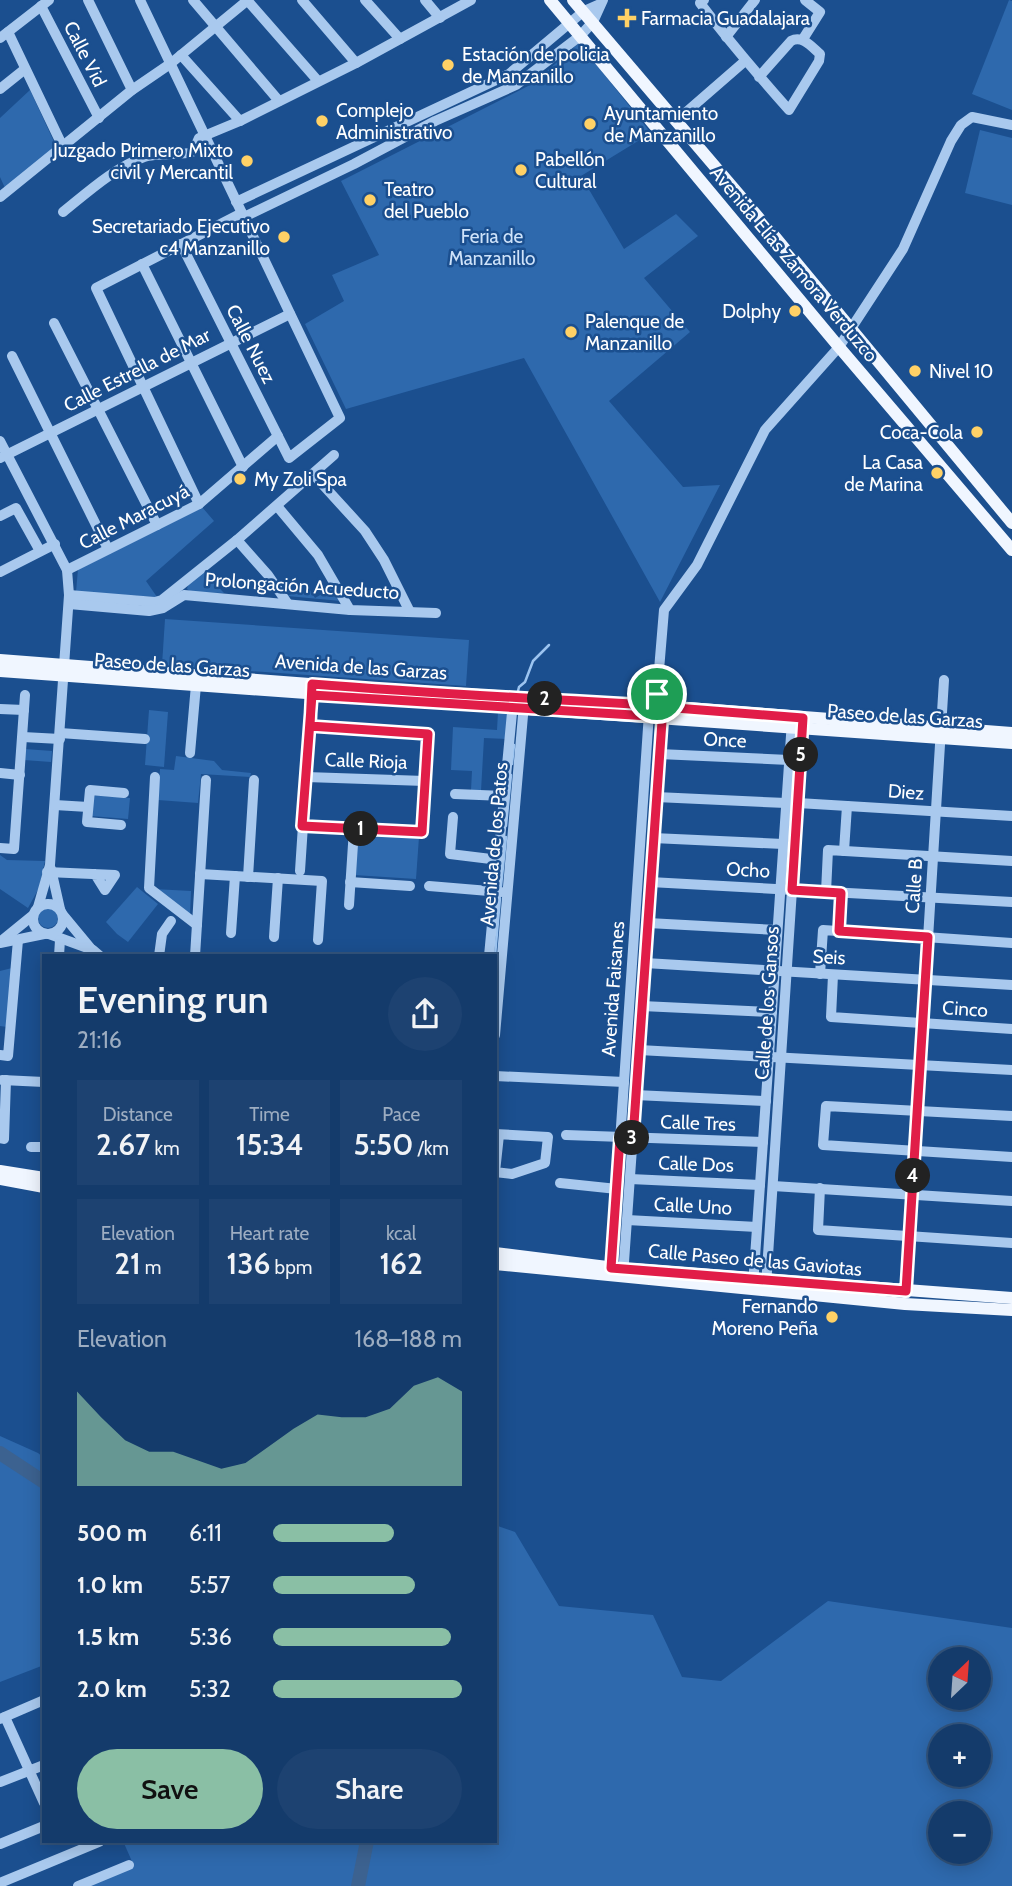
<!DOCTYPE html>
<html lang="en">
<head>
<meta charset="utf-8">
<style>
  body { margin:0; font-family:Cabin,sans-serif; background:#1d4271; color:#f1f3f6; height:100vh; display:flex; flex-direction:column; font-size:26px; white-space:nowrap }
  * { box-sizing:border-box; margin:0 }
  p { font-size:23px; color:#9dadc1 }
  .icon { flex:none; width:38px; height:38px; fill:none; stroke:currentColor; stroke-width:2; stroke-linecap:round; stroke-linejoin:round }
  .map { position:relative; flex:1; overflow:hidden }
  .side { position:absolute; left:42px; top:954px; width:455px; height:889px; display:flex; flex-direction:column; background:#143b6b; border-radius:0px; box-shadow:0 4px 18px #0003,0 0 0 2px #33557e }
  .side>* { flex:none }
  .needle { width:46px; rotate:25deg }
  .buttons { position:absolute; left:928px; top:1647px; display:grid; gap:14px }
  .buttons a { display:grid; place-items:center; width:63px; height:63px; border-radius:50%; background:#143b6b; box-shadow:0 4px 18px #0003,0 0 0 2px #33557e; font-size:35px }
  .pin { position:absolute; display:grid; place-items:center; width:60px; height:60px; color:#fff; margin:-30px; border:4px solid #fff; border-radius:50%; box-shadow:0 2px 7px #0007 }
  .km { position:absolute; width:35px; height:35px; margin:-18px; border-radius:50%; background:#222; color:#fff; font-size:19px; line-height:35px; text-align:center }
  .round { display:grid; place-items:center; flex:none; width:74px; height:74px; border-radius:37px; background:#1d4271 }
  .head { display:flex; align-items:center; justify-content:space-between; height:119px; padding:0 35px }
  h1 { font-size:38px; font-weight:600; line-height:52px }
  .metrics { display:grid; grid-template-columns:repeat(3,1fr); gap:10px; height:119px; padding:7px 35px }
  .metrics div { display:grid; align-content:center; border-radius:0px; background:#1d4271; text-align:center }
  .metrics b { font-size:30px; font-weight:600 }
  .metrics small { font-size:19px; font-weight:400 }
  .metrics p { font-size:19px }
  .chart { height:196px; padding:14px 35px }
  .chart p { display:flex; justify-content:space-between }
  .chart svg { width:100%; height:126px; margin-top:7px; fill:#8abfa5; opacity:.7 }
  .button { display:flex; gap:14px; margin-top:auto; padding:14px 35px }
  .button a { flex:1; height:80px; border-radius:42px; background:#8abfa5; color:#111; font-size:28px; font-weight:600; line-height:80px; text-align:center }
  .button a+a { background:#1d4271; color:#f1f3f6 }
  ul { padding:0 35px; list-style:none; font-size:23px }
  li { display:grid; grid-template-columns:112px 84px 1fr; align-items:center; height:52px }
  li i { height:18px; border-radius:9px; background:#8abfa5 }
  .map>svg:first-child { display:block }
  .green { fill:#2e69ad; fill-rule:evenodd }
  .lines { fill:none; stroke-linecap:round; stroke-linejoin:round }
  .stream { stroke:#9cc4f0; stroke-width:2.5 }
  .river { stroke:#3c6290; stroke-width:14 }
  .minor { stroke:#a9c9ee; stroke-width:10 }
  .major { stroke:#f0f6ff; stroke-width:12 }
  .route-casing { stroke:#fff; stroke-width:14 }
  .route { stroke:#e11d48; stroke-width:9 }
  .poi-dot { fill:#ffd166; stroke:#1b4f8f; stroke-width:2.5 }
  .labels { text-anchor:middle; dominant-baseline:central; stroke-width:5; stroke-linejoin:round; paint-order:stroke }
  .poi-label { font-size:19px; fill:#fff; stroke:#1b4f8f; text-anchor:start }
  .street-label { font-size:19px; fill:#fff; stroke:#1b4f8f }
  .park-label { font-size:19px; fill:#cfe3fa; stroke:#1b4f8f }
</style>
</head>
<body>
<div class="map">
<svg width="1012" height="1886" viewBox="0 0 1012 1886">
  <rect width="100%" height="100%" fill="#1b4f8f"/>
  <!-- green -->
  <g class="green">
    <polygon points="1009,0 1012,1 1012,110 972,94"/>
    <polygon points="579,43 651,133 581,176 624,249 676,214 698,236 644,278 690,332 609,401 683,487 720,485 660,602 524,358 346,409 305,324 344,301 332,275 379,255 341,181 532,84"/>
    <polygon points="30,90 56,146 5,188 0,177 0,118"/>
    <polygon points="980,130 1012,138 1012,205 965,193"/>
    <polygon points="202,507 214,521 146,581 157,597 76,592 78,569"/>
    <polygon points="203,571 224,593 191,592 187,589 188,585"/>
    <polygon points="308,587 315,598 334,587 341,601 287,596"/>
    <polygon points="165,619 469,640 466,686 162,665"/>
    <polygon points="149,710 168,712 164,767 145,765"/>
    <polygon points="498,712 509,712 507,739 484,738 481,791 471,790 472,771 451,770 453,727 497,730"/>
    <polygon points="25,749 52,751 51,762 24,760"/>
    <polygon points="176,756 214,761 222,770 251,773 250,777 201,774 198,803 158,800 160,769 174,770"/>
    <polygon points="92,795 130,798 128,819 91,816"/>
    <polygon points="357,832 419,837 416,879 354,875"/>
    <polygon points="0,855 7,860 45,861 39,888 28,908 0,889"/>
    <polygon points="137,887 158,904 128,942 117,934 106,922"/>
    <polygon points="154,889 191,891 190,916"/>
    <circle cx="48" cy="918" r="10"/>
    <polygon points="12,968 7,1027 0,1026 0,971"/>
    <polygon points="0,1436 38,1453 44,1458 44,1665 0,1682"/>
    <path d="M495 1525 515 1532 559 1606 653 1615 682 1677 721 1681 828 1601 1012 1628V1886H86L134 1866 123 1841H495ZM940 1659H978V1698H940ZM940 1736H978V1774H940ZM940 1813H978V1852H940Z"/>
  </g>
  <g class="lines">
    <!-- stream -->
    <g class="stream">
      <polyline points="518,691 519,687 525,682 533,661 549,645"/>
      <polyline points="512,764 514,745"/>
      <polyline points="506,826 511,775"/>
      <polyline points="501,886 506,837"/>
      <polyline points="495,956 500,898"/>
    </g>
    <!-- river -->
    <g class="river">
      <polyline points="0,1453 44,1482"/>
      <polyline points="358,1886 367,1841"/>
    </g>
    <!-- minor -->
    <g class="minor">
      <polyline points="88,0 132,90"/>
      <polyline points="140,0 340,418 289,458 181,244"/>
      <polyline points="193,0 279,101"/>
      <polyline points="247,0 318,81"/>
      <polyline points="302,0 356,63"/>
      <polyline points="365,0 400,39"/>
      <polyline points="425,0 440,18"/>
      <path d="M704 0 700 3C728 40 758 75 789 110L819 61 820 54C811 46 802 35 791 41L759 77"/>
      <polyline points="41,6 99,118"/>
      <polyline points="8,32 62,145"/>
      <polyline points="726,37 755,0"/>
      <polyline points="0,38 49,0"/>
      <polyline points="803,39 820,12 805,0"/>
      <polyline points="181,55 240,121"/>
      <polyline points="0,89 25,69"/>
      <polyline points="676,121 745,61"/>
      <polyline points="0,197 132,90 170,64 248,0"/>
      <polyline points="236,202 509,74 584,11 600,4"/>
      <path d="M63 212C88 192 114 168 144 157 155 153 188 155 192 152 195 149 197 142 199 138L240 121 356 63 471 0"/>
      <polyline points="244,217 354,164 435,121 516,85 580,36 593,22 603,0"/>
      <polyline points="142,264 243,467"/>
      <polyline points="54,323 157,525"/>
      <polyline points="12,356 108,549"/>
      <polyline points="0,441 67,570 69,595 50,865 38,907"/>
      <polyline points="0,458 290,314"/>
      <polyline points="313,474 365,531 384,560 410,612"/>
      <polyline points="199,504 96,288 242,213"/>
      <polyline points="277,506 318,555 350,610"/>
      <polyline points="0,516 16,508 40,551"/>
      <polyline points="237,540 268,575 288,604"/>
      <polyline points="67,570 199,504 278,436"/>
      <polyline points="0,572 55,544"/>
      <polyline points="69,595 155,602 162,600 237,540 334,455"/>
      <polyline points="69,604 149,611 163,608 184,595 350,610 436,613"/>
      <polyline points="0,709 24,710"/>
      <polyline points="60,733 145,739"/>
      <polyline points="23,737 60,739"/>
      <polyline points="190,753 196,685"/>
      <polyline points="659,754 789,760"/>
      <polyline points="0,773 20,775"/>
      <polyline points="155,777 149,888 197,925"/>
      <polyline points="306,777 425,781"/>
      <polyline points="455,794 504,796"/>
      <polyline points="656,797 786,803"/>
      <polyline points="798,803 1012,816"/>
      <polyline points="55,805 88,807"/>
      <polyline points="453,817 450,854 499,860"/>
      <polyline points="121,825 87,822 90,790 124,793"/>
      <polyline points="302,826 422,832 428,734 310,726"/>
      <polyline points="653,838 783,844"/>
      <polyline points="0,848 14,849 25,695"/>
      <polyline points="844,851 847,806"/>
      <polyline points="51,869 60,909"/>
      <polyline points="300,871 312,688"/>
      <polyline points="47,872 115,875 105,890 95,874"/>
      <polyline points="200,874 322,881 318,940"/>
      <polyline points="248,877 254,780"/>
      <polyline points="350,882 410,886"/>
      <polyline points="650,882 1012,902"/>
      <polyline points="429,886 501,892"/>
      <polyline points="826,892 828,850 1012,861"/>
      <circle cx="48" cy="919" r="15"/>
      <polyline points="349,905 354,829"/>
      <polyline points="63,915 92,950"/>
      <polyline points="648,923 777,930"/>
      <polyline points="839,931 841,893"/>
      <polyline points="231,933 235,876"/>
      <polyline points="49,934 93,950 100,956"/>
      <polyline points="274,937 278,878"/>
      <polyline points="0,942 32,916"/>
      <polyline points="0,943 44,934"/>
      <polyline points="59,956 60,940"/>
      <polyline points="159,956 162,934 171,921"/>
      <polyline points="195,956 206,780"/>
      <polyline points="489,956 513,702"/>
      <polyline points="645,963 1012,985"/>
      <polyline points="820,974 823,930 1012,943"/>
      <polyline points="833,975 831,1017 1012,1029"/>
      <polyline points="642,1006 772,1012"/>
      <polyline points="495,1035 524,704"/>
      <polyline points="639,1050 1012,1070"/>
      <polyline points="0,1055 8,1056 18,940"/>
      <polyline points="495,1076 624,1082"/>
      <polyline points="2,1080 44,1082"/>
      <polyline points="635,1095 766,1101"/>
      <polyline points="1012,1116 826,1106 823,1145 1012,1157"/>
      <polyline points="495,1134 548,1137 545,1163 512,1174 495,1172 499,1135"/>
      <polyline points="566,1135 763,1142"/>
      <polyline points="0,1138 4,1139 6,1080"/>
      <polyline points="31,1147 44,1147"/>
      <polyline points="630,1179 760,1185"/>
      <polyline points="560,1183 617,1189"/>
      <polyline points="773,1186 1012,1201"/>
      <polyline points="820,1188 818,1230 1012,1243"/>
      <polyline points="627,1220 757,1227"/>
      <polyline points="611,1274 649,713"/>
      <polyline points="623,1276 663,707 657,694 664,610 697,565 765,430 839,347 903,249 951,141 961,125 972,117 1012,125"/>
      <polyline points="753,1286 792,721"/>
      <polyline points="766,1286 803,722"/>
      <polyline points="906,1294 944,680"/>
      <polyline points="5,1717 44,1803"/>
      <polyline points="0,1719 44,1700"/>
      <polyline points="0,1782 44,1765"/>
      <polyline points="0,1844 44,1826"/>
      <polyline points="0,1883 99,1842"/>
      <polyline points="78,1886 129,1865"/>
    </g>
    <!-- major -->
    <g class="major">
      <polyline points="550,0 839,347 1012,550"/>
      <polyline points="573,0 775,237 1012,523"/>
      <polyline points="0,660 362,688 649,705 1012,733"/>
      <path d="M0 671C337 696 675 719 1012 743"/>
      <polyline points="0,1171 44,1178"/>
      <polyline points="0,1179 44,1187"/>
      <polyline points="495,1253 607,1267"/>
      <polyline points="495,1264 905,1304 1012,1310"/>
      <polyline points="632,1269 1012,1298"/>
    </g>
  </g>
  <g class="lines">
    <!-- route casing -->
    <g class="route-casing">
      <path id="route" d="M657 694 649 705V716L312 695 302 826 422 832 428 734 310 726 312 684C425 693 537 699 649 705L663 707 633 1138H620L611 1268 906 1291 928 937 839 931 841 893 792 890 803 718 663 707 657 694"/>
    </g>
    <!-- route -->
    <use href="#route" class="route"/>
  </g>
  <!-- markers -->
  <g class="poi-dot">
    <path d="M623.5 7.5h7v7h7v7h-7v7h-7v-7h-7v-7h7z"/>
    <circle cx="448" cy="65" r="7"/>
    <circle cx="322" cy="121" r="7"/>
    <circle cx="590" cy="124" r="7"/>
    <circle cx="247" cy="161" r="7"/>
    <circle cx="521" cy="170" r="7"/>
    <circle cx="370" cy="200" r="7"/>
    <circle cx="284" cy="237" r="7"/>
    <circle cx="795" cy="311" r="7"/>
    <circle cx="571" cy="332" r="7"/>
    <circle cx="915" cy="371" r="7"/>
    <circle cx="977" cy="432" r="7"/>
    <circle cx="937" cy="473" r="7"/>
    <circle cx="240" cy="479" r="7"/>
    <circle cx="832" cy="1317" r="7"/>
  </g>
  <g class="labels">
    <!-- poi labels -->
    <g class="poi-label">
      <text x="641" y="18">Farmacia Guadalajara</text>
      <text x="462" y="54">Estación de policia<tspan x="462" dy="22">de Manzanillo</tspan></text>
      <text x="336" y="110">Complejo<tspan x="336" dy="22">Administrativo</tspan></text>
      <text x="604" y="113">Ayuntamiento<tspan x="604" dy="22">de Manzanillo</tspan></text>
      <text x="233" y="150" text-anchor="end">Juzgado Primero Mixto<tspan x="233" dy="22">civil y Mercantil</tspan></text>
      <text x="535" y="159">Pabellón<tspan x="535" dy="22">Cultural</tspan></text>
      <text x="384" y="189">Teatro<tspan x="384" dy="22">del Pueblo</tspan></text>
      <text x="270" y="226" text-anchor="end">Secretariado Ejecutivo<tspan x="270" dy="22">c4 Manzanillo</tspan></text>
      <text x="781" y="311" text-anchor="end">Dolphy</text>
      <text x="585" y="321">Palenque de<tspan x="585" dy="22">Manzanillo</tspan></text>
      <text x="929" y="371">Nivel 10</text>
      <text x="963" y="432" text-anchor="end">Coca-Cola</text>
      <text x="923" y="462" text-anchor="end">La Casa<tspan x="923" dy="22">de Marina</tspan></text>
      <text x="254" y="479">My Zoli Spa</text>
      <text x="818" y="1306" text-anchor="end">Fernando<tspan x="818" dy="22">Moreno Peña</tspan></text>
    </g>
    <!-- street labels -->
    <g class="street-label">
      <text transform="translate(85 54) rotate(63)">Calle Vid</text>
      <text transform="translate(794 264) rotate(50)">Avenida Elías Zamora Verduzco</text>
      <text transform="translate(251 344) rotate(63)">Calle Nuez</text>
      <text transform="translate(137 370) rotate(-27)">Calle Estrella de Mar</text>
      <text transform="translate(134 517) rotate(-27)">Calle Maracuyá</text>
      <text transform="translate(302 586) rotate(4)">Prolongación Acueducto</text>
      <text transform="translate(172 665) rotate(4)">Paseo de las Garzas</text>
      <text transform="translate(361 667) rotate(4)">Avenida de las Garzas</text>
      <text transform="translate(905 716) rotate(4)">Paseo de las Garzas</text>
      <text transform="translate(725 740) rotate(3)">Once</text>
      <text transform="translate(366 761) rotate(2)">Calle Rioja</text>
      <text transform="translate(906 792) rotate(4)">Diez</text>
      <text transform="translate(494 844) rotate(-85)">Avenida de los Patos</text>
      <text transform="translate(748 870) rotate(3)">Ocho</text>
      <text transform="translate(914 886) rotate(-86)">Calle B</text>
      <text transform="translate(829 957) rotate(3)">Seis</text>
      <text transform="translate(613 989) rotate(-86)">Avenida Faisanes</text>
      <text transform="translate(767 1003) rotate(-86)">Calle de los Gansos</text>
      <text transform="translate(965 1009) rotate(4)">Cinco</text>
      <text transform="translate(698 1123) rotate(2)">Calle Tres</text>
      <text transform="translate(696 1164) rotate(2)">Calle Dos</text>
      <text transform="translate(693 1206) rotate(3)">Calle Uno</text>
      <text transform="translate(755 1260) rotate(5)">Calle Paseo de las Gaviotas</text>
    </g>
    <!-- park labels -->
    <g class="park-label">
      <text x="492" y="236">Feria de<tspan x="492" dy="22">Manzanillo</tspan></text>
    </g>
  </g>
</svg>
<div class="buttons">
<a><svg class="needle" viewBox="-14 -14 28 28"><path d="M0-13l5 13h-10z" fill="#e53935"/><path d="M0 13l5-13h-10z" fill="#9dadc1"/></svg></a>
<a>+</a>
<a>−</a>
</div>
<div class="pin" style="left:657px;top:694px;background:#1e9e55"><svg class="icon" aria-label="arrive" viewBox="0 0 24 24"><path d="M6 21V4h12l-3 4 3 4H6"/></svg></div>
<b class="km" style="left:361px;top:829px">1</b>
<b class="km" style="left:545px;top:699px">2</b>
<b class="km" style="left:632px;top:1138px">3</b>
<b class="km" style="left:913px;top:1176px">4</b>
<b class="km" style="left:801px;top:755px">5</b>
<section class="side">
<div class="head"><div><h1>Evening run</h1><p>21:16</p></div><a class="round"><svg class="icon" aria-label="share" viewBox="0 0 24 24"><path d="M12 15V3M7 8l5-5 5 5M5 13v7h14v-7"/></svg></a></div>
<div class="metrics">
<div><p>Distance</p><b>2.67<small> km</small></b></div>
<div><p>Time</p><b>15:34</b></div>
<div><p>Pace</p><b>5:50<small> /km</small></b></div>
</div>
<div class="metrics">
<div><p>Elevation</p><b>21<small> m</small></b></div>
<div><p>Heart rate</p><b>136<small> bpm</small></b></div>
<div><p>kcal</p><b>162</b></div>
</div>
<div class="chart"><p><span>Elevation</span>168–188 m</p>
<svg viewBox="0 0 160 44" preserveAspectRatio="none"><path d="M0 44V11L10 20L20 28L30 32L40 32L50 35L60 38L70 36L80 30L90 24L100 19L110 20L120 20L130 17L140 9L150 6L160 11V44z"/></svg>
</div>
<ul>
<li><b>500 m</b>6:11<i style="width:64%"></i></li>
<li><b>1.0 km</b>5:57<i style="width:75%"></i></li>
<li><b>1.5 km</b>5:36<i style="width:94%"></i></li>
<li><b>2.0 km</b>5:32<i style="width:100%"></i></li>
</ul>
<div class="button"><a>Save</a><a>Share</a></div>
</section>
</div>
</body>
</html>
